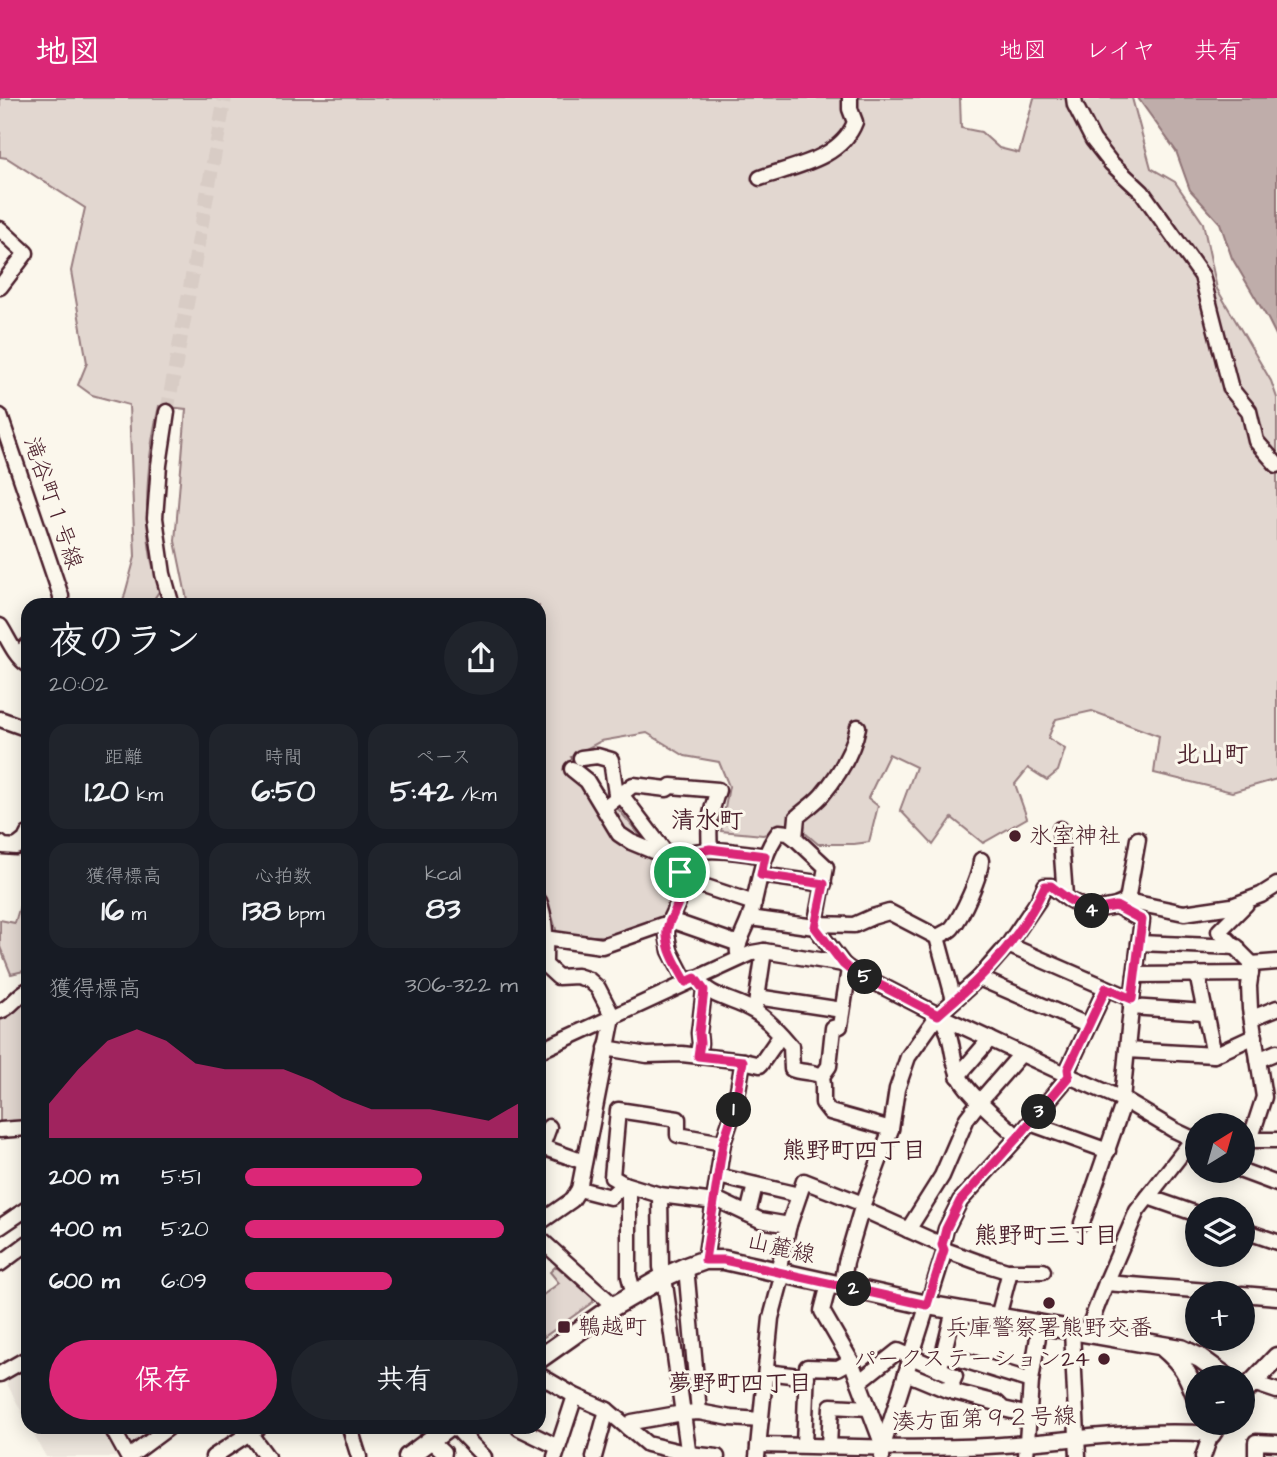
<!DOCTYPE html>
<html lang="ja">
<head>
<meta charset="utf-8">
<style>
  body { margin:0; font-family:"Architects Daughter","Klee One",sans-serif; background:#20242c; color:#f1f3f6; height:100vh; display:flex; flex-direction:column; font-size:26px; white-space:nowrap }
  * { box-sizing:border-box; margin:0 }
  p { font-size:23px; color:#9ea1a6 }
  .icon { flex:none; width:38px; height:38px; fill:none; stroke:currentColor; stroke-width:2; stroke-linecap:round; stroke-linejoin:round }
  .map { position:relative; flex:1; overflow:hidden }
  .sheet { position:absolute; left:21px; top:500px; width:525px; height:836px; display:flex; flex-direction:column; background:#171b24; border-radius:21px; box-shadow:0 4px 18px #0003 }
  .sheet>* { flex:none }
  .needle { width:46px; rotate:37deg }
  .tools { position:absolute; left:1185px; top:1015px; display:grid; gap:14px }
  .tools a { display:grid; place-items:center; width:70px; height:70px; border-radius:50%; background:#171b24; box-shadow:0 4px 18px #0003; font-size:35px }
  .pin { position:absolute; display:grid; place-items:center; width:60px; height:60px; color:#fff; margin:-30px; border:4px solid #fff; border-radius:50%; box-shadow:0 2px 7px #0007 }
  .km { position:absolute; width:35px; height:35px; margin:-18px; border-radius:50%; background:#222; color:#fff; font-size:19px; line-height:35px; text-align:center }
  .round { display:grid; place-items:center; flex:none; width:74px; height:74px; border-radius:37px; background:#20242c }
  .summary { display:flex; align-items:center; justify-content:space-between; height:119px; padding:0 28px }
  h1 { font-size:38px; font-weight:800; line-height:52px }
  .figures { display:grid; grid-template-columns:repeat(3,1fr); gap:10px; height:119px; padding:7px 28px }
  .figures div { display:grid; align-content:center; border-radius:18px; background:#20242c; text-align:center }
  .figures b { font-size:30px; font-weight:800 }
  .figures small { font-size:19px; font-weight:400 }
  .figures p { font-size:19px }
  .chart { height:196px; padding:14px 28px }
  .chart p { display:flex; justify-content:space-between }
  .chart svg { width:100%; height:126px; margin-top:7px; fill:#db2777; opacity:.7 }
  .cta { display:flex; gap:14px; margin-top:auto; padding:14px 28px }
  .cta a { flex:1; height:80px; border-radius:42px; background:#db2777; color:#fff; font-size:28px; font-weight:800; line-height:80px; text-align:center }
  .cta a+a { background:#20242c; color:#f1f3f6 }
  ul { padding:0 28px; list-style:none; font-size:23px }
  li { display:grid; grid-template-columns:112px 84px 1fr; align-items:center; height:52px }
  li i { height:18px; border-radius:9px; background:#db2777 }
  header { display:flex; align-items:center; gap:42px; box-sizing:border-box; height:98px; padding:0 35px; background:#db2777; color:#fff }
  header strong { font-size:33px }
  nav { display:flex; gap:38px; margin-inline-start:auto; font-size:24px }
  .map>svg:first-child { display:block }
  .built { fill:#eee7de }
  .green { fill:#e2d7d0; stroke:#967b7e; stroke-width:2 }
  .water { fill:#bfadaa; stroke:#907477; stroke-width:2 }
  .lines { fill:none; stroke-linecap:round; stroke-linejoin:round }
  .minor-tunnel { stroke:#d8ccc5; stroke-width:14; stroke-dasharray:14 7; stroke-linecap:butt }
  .minor-casing { stroke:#4a1f2b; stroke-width:19 }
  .major-casing { stroke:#4a1f2b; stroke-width:23 }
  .minor { stroke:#fbf7ec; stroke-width:14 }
  .major { stroke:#fbf7ec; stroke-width:18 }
  .route-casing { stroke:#fff; stroke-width:14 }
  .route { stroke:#db2777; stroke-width:9 }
  .poi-dot { fill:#4a1f2b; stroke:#fbf7ec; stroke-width:2.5 }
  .labels { text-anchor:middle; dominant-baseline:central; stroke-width:6; stroke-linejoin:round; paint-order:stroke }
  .street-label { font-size:23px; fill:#4a1f2b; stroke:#fbf7ec }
  .poi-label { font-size:23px; fill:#4a1f2b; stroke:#fbf7ec; text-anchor:start }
  .neighbourhood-label { font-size:24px; font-weight:bold; fill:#4a1f2b; stroke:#fbf7ec }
</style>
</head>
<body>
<header>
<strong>地図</strong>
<nav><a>地図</a><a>レイヤ</a><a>共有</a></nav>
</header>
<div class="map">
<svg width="1277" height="1359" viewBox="0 0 1277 1359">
  <rect width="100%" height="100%" fill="#fbf7ec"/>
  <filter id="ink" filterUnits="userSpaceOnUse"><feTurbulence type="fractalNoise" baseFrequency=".0143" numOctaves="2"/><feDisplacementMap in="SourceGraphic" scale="14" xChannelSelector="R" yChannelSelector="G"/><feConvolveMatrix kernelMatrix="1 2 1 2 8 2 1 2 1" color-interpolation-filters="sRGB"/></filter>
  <g filter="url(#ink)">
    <!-- built -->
    <g class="built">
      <polygon points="28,1267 28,1326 4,1280"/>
      <polygon points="30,1330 159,1330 123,1359 46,1359"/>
    </g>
    <!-- green -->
    <g class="green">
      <path d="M0 0H960L961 30 981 34 999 50 1019 55 1034 0H1132L1151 70 1175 84 1203 125 1217 191 1271 283 1277 300V681L1232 694 1154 675 1159 638 1092 613 1056 621 1048 640 1065 651 1058 673 1047 682 1028 670 1015 686 1027 720 983 745 952 720 933 747 900 712 916 669 889 656 868 700 878 708 869 744 854 746H818L796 727 763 737 721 733 729 688 719 664 685 658 647 635 601 643 571 659 592 679 671 775 675 794 662 821 618 838H558L548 805 539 795V508L188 507 175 443 186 311 159 308C148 353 143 413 151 460 153 471 157 481 160 492L150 507H122L135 459 129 307 92 297 78 287 87 265 71 173 85 110 7 60 0 59Z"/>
      <polygon points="28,779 28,872 11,876 0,849 0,822 15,825"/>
      <polygon points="28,897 28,1025 0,1027 0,919"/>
      <polygon points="556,1168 593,1199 593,1204 544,1239 539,1232 539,1200 559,1185 550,1174"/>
    </g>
    <!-- water -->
    <polygon class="water" points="1138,0 1277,0 1277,239 1268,221 1232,160 1220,125 1190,92 1176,53"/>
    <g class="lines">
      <!-- minor-tunnel -->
      <polyline class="minor-tunnel" points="167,314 225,0"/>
      <!-- minor casing -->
      <g class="minor-casing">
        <g id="minor">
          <polyline points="1074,0 1075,7 1093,42 1111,65 1142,94 1202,178 1231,291 1249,313 1256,343 1277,367"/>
          <path d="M760 80C794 68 841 61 855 24L850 11V0"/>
          <polyline points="0,131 26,155 0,189"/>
          <polyline points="167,314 159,367 155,420 163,476 172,508"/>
          <polyline points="0,318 61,498 61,508"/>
          <path d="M0 528C8 540 15 559 28 567"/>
          <polyline points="18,557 28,547"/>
          <polyline points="0,621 28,631"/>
          <polyline points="581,660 597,658 611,662 616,696 623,699 662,750 665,758"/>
          <polyline points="572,671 587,683 619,736 631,744 665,758 680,774 684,783 682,796 667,828 667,837 670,853 686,884"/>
          <path d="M604 710 633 687 667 691 671 688 718 692C710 715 708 727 710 751"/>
          <polyline points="1060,731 1065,798"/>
          <path d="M795 740 797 719C805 712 815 705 822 697 838 678 853 653 858 629"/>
          <polyline points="0,745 3,748 16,749 25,742 28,736"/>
          <path d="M669 761C704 747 730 753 765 758"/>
          <polyline points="761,777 824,786"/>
          <polyline points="682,781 754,805"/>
          <path d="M539 803C547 823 545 846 545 867L558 879 577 878 589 882 598 890 613 919 579 1091 572 1102 539 1125"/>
          <polyline points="1127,803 1138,741"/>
          <polyline points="1246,806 1219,833 1252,866 1249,888 1250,911 1264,999 1250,1042"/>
          <polyline points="750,820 815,829"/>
          <polyline points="670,822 739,846"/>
          <polyline points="816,826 854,827 872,819 889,814 937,839"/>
          <path d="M937 839C942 836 948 834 952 830 962 818 981 777 981 762"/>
          <polyline points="937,839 954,902"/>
          <polyline points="545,840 602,848 662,827 667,828"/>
          <polyline points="1139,845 1237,849"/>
          <polyline points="1008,847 1132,901"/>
          <path d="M740 860C738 854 737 856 738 850 740 839 747 829 750 818 759 790 760 758 779 734L788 735 795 740 826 769 815 829 843 866 849 871 938 917 1069 978 1122 1001 1174 1032 1193 1041H1197"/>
          <polyline points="1252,866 1277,864"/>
          <polyline points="1197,876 1214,957"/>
          <polyline points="1135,877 1251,876"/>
          <path d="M695 880C712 901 732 900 754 913 768 921 781 936 791 948L792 971C801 975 812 973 822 978"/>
          <polyline points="979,880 1087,927"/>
          <polyline points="757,899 842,912"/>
          <polyline points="756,907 764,853"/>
          <polyline points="1131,909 1205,914"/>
          <path d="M0 913C11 910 17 897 28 892"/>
          <path d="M939 918C954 937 950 954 958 975 964 993 1003 1025 1018 1039"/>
          <polyline points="1252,920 1277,910"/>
          <polyline points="606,950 647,957 682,956 743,963 760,967 781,937"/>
          <polyline points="1127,952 1214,957 1255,938"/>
          <polyline points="539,953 752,855 764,853 843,866"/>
          <polyline points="698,958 700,945 699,935 704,892"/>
          <polyline points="1258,962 1277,954"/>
          <polyline points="822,978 829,968 833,930 840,928 849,871"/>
          <polyline points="822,978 823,987 823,1005 830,1014 891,1031"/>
          <polyline points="958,978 990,941"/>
          <polyline points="1030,1025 1108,1053"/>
          <polyline points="0,1032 28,1030"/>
          <polyline points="1243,1042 1277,1042"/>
          <polyline points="542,1049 584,1064"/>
          <polyline points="539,1056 549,1029"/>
          <polyline points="1242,1073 1277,1086"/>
          <polyline points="718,1078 799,1097"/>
          <polyline points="624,1086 612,1079 618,1012 678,1021 678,1037 723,1045"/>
          <polyline points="629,1088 629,1178 634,1197"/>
          <polyline points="579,1091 610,1099 624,1086 660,1097 715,1104 720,1103 760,1122 789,1127"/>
          <polyline points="660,1097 661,1169 664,1179 689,1359"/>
          <polyline points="1148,1099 1197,1116"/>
          <polyline points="862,1111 942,1147"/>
          <polyline points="748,1116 755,1087"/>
          <polyline points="1082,1125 1123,1006 1122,1001 1132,901 1142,822 1116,808"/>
          <polyline points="0,1129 28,1110"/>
          <polyline points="908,1132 942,1078 967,1020 980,1003 1021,956"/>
          <polyline points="1242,1132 1277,1144"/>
          <polyline points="539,1140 614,1208"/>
          <polyline points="942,1147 946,1131 960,1103 1018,1039 1069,978 1068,971 1106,890"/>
          <polyline points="945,1152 981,1165 1007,1173 1043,1173"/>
          <polyline points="705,1162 723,1045 735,1009 743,963"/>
          <polyline points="0,1166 28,1145"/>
          <polyline points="686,1169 699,1314"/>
          <polyline points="778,1173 789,1127 804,1083 863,1106"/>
          <polyline points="1106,1185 1233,1195"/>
          <polyline points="829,1186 822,1213 851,1263 883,1348"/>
          <polyline points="842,1189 846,1164 863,1106 891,1031 897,991 908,959 938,917 979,880 1008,847 1038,803 1045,788 1051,788 1068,801 1090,813 1116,808 1127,803 1184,815 1232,808 1261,797 1277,787"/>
          <polyline points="1242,1196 1277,1199"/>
          <polyline points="998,1219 1010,1173"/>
          <polyline points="1072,1232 1078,1359"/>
          <polyline points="1087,1234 1106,1185 1137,1113 1193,1041"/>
          <polyline points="944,1256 1031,1283"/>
          <polyline points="941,1265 954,1212"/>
          <polyline points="766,1274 807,1279"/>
          <polyline points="906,1275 947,1292 997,1305 1003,1311 1029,1317"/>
          <polyline points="0,1276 28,1260"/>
          <polyline points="539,1277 575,1298 607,1312 647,1346 689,1356 717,1359"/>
          <polyline points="859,1284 898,1253 955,1278 952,1285 954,1294"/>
          <polyline points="1253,1285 1277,1293"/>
          <polyline points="112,1330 128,1359"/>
          <polyline points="350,1330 359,1359"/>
          <polyline points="456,1330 484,1359"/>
          <polyline points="519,1330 558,1349"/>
          <polyline points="628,1330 632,1324 683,1315 699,1314 731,1320 761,1322"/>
          <polyline points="250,1336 267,1359"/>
          <polyline points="431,1342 444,1354 443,1359"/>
          <path d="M758 1347C834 1348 911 1352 987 1348 1062 1344 1136 1330 1211 1336L1203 1359"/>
          <polyline points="804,1347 807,1269 838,1270 851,1263"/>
          <polyline points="829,1348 831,1308 869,1310"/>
          <polyline points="129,1359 168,1330"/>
          <polyline points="213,1359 257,1330"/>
          <polyline points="555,1359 575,1298"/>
          <polyline points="594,1359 607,1312"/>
          <polyline points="757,1359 771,1220 783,1175"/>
          <polyline points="882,1359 883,1348 945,1152"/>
          <polyline points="1026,1359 1031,1283 1040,1226"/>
          <polyline points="1256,1359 1256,1344 1277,1345"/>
        </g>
      </g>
      <!-- major casing -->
      <g class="major-casing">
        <g id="major">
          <path d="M1163 1249C1184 1267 1187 1274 1197 1300"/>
          <polyline points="539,1261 614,1208 664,1179 686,1169 705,1162 724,1162 927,1207 1181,1251 1200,1260 1226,1279"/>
          <polyline points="1242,1296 1277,1259"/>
          <polyline points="1211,1336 1218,1325"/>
          <polyline points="408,1359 447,1330"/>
        </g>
      </g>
      <!-- minor -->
      <use href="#minor" class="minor"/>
      <!-- major -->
      <use href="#major" class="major"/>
    </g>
  </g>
  <g class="lines" filter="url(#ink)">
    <!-- route casing -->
    <g class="route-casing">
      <path id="route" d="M710 751 765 758 761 777 824 786 815 829 843 866 849 871 938 917C951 905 966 893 978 881 1005 855 1029 822 1045 788H1051L1068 801 1090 813 1116 808 1142 822 1132 901 1106 890 1068 971 1069 978 1018 1039 960 1103 946 1131 942 1147 944 1152 927 1207 724 1162H705L723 1045 735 1009 743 963 698 958 700 945 699 935 704 892 695 880 686 884C678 869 668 855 667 838 666 830 669 824 673 817 684 790 689 785 670 761L678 758Z"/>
    </g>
    <!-- route -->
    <use href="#route" class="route"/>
  </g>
  <!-- markers -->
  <g class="poi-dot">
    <circle cx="1015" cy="738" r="7"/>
    <circle cx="1049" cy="1205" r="7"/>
    <rect x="557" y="1222" width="14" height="14" rx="3.5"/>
    <circle cx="1104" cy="1261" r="7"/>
  </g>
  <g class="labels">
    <!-- street labels -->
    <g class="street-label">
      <text transform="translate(53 405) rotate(71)">滝谷町１号線</text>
      <text transform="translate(781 1150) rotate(13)">山麓線</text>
      <text transform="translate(984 1321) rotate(-2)">湊方面第９２号線</text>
    </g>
    <!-- poi labels -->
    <g class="poi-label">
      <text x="1029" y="738">氷室神社</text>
      <text x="578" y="1229">鵯越町</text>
      <text x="1049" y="1230" text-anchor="middle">兵庫警察署熊野交番</text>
      <text x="1090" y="1261" text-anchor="end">パークステーション24</text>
    </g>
    <!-- neighbourhood labels -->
    <g class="neighbourhood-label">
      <text x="1212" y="657">北山町</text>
      <text x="707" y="723">清水町</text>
      <text x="854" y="1053">熊野町四丁目</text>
      <text x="1046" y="1138">熊野町三丁目</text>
      <text x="740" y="1286">夢野町四丁目</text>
    </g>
  </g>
</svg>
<div class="tools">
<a><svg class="needle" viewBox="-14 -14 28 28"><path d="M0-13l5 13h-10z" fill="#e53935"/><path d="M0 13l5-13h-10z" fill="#9ea1a6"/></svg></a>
<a><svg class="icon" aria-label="layers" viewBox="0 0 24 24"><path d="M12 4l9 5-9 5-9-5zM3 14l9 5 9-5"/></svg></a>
<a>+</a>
<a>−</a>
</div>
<div class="pin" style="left:680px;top:774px;background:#1e9e55"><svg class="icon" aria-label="arrive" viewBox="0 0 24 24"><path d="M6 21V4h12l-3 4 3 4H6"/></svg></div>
<b class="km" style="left:734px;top:1012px">1</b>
<b class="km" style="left:854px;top:1191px">2</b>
<b class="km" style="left:1039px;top:1014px">3</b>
<b class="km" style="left:1092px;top:813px">4</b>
<b class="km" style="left:865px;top:879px">5</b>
<section class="sheet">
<div class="summary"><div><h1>夜のラン</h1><p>20:02</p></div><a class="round"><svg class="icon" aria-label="share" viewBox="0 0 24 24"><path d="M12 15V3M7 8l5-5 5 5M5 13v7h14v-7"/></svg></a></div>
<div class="figures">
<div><p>距離</p><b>1.20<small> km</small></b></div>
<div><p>時間</p><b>6:50</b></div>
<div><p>ペース</p><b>5:42<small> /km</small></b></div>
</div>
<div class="figures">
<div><p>獲得標高</p><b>16<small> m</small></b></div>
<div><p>心拍数</p><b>138<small> bpm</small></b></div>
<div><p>kcal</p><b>83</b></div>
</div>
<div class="chart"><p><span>獲得標高</span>306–322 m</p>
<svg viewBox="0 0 160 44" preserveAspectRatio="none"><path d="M0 44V32L10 20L20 10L30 6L40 10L50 18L60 20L70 20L80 20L90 24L100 30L110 34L120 34L130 34L140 36L150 38L160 32V44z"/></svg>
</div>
<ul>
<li><b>200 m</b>5:51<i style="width:65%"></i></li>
<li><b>400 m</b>5:20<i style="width:95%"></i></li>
<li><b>600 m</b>6:09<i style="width:54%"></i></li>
</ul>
<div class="cta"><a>保存</a><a>共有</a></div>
</section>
</div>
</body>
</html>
